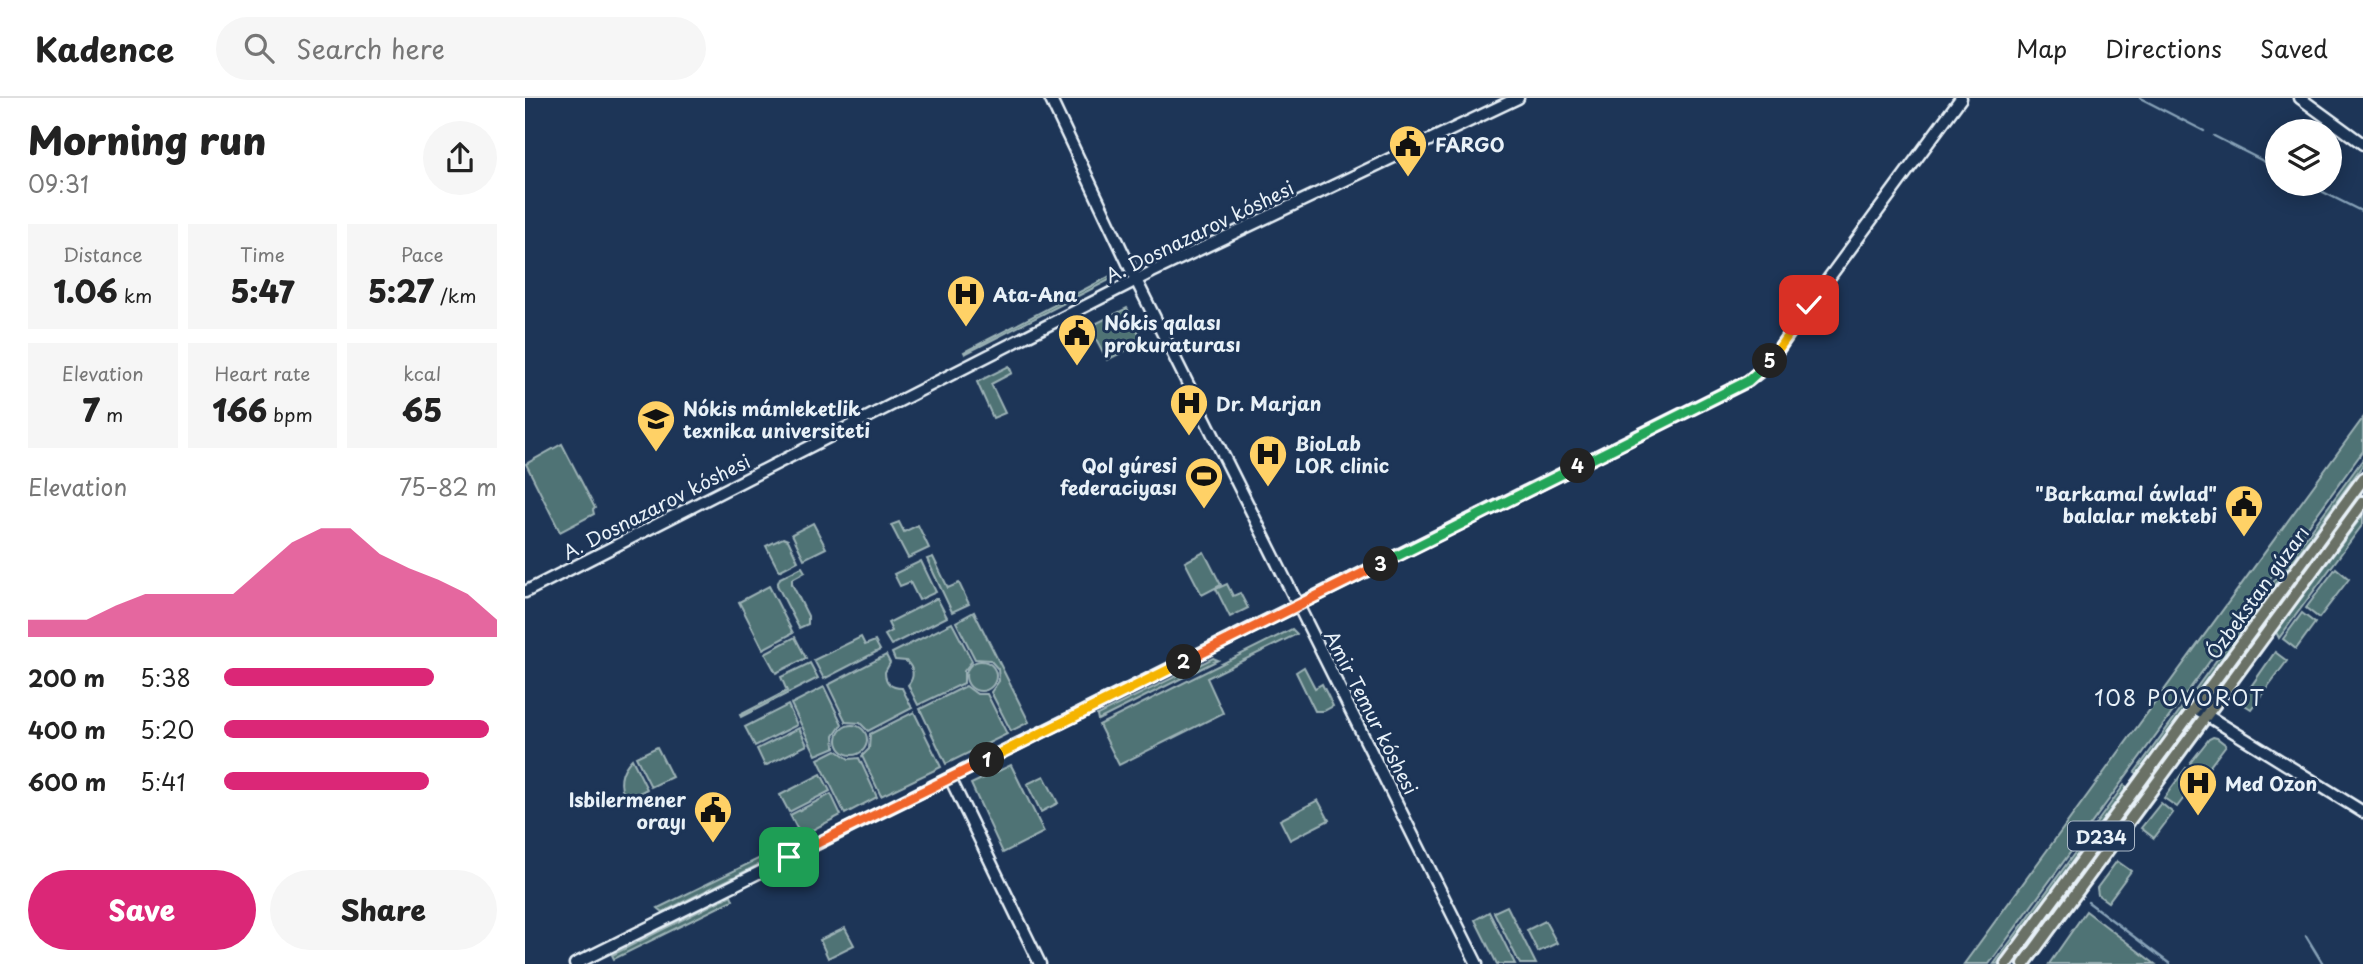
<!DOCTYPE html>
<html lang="en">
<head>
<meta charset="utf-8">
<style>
  body { margin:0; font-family:"Playpen Sans",sans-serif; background:#f6f6f6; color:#222; height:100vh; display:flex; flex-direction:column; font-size:26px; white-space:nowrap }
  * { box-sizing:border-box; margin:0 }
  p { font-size:23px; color:#767676 }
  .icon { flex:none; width:38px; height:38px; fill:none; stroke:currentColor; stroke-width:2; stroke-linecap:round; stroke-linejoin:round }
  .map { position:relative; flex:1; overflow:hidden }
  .side { display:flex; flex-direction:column; background:#fff; width:525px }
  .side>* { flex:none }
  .buttons { position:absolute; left:1740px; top:21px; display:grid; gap:14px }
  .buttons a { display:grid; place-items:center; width:77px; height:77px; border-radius:50%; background:#fff; box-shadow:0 4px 18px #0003; font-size:35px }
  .pin { position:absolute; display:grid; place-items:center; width:60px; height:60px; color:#fff; margin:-30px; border-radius:14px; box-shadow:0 4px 10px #0006 }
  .km { position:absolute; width:35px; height:35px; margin:-18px; border-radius:50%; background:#222; color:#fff; font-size:19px; line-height:35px; text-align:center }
  .round { display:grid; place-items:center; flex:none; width:74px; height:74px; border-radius:37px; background:#f6f6f6 }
  .head { display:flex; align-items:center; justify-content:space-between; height:119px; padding:0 28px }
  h1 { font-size:38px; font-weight:800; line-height:52px }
  .stats { display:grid; grid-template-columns:repeat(3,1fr); gap:10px; height:119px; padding:7px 28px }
  .stats div { display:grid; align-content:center; border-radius:0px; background:#f6f6f6; text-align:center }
  .stats b { font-size:30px; font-weight:800 }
  .stats small { font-size:19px; font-weight:400 }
  .stats p { font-size:19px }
  .chart { height:196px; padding:14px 28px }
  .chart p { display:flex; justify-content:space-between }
  .chart svg { width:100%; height:126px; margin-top:7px; fill:#db2777; opacity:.7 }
  .cta { display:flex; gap:14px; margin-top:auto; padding:14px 28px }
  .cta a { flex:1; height:80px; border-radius:42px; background:#db2777; color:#fff; font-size:28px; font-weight:800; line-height:80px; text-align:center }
  .cta a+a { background:#f6f6f6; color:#222 }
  ul { padding:0 28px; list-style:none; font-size:23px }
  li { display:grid; grid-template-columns:112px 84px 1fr; align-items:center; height:52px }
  li i { height:18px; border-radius:9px; background:#db2777 }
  header { display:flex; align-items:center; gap:42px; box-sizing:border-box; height:98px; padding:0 35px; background:#fff; border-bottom:2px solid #e0e0e0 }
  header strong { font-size:33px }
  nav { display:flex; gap:38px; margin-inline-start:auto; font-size:24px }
  .search { width:490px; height:63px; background:#f6f6f6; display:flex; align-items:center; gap:18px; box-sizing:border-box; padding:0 24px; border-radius:38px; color:#767676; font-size:26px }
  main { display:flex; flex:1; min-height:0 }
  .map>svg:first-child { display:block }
  .green { fill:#507374; stroke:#9cb2b6; stroke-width:2 }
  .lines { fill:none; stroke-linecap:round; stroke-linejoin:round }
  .stream { stroke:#86a1b7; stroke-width:2.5 }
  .secondary-casing { stroke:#e8f1f8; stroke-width:15 }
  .primary-casing { stroke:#e8f1f8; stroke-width:16 }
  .secondary { stroke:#1d3557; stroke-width:10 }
  .primary { stroke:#6a7166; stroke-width:10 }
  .split-1-casing { stroke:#fff; stroke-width:14 }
  .split-2-casing { stroke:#fff; stroke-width:14 }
  .split-3-casing { stroke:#fff; stroke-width:14 }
  .split-4-casing { stroke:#fff; stroke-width:14 }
  .split-5-casing { stroke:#fff; stroke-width:14 }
  .split-6-casing { stroke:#fff; stroke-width:14 }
  .split-1 { stroke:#f0652b; stroke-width:9 }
  .split-2 { stroke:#f5b400; stroke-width:9 }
  .split-3 { stroke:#f0652b; stroke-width:9 }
  .split-4 { stroke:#22a559; stroke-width:9 }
  .split-5 { stroke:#22a559; stroke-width:9 }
  .split-6 { stroke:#f5b400; stroke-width:9 }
  .labels { text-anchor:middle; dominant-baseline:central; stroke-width:6; stroke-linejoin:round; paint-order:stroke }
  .shield { fill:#1d3557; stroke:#abb9c8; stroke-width:2 }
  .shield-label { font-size:18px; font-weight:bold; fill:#e8f1f8 }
  .poi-label { font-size:19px; font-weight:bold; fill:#e8f1f8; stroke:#1d3557; text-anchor:start }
  .street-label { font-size:19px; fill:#e8f1f8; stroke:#1d3557 }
  .neighbourhood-label { font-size:21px; letter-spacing:2px; fill:#e8f1f8; stroke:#1d3557 }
</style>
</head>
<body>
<header>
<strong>Kadence</strong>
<div class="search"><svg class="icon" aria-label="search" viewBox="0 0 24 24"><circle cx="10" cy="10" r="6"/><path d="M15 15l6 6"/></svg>Search here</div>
<nav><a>Map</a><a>Directions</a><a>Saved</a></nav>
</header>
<main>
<section class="side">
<div class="head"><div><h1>Morning run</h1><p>09:31</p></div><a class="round"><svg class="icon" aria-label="share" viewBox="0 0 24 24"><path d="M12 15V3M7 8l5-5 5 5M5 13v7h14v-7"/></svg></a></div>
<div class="stats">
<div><p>Distance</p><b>1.06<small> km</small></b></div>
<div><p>Time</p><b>5:47</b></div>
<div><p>Pace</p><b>5:27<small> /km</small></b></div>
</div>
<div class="stats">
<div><p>Elevation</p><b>7<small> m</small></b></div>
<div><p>Heart rate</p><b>166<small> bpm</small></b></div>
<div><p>kcal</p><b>65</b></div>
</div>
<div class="chart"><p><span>Elevation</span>75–82 m</p>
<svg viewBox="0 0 160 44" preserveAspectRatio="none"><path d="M0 44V38L10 38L20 38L30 33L40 29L50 29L60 29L70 29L80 20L90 11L100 6L110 6L120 15L130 20L140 24L150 29L160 38V44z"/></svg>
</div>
<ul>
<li><b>200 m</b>5:38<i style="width:77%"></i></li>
<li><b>400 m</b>5:20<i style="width:97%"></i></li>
<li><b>600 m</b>5:41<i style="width:75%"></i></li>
</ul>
<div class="cta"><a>Save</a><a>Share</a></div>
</section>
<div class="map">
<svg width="1838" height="866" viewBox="0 0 1838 866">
  <rect width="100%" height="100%" fill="#1d3557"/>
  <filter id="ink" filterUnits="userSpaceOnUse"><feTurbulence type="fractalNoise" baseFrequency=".0143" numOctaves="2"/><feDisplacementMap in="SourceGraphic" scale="14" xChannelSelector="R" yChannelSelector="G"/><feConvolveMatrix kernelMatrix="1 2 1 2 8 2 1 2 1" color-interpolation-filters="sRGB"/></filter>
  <g filter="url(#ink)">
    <!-- green -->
    <g class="green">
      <polygon points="591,175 592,178 440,256 439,254"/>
      <polygon points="602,210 618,244 582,262 567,233 546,243 544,239"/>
      <polygon points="484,268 487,275 466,286 480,315 468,320 452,284"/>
      <polygon points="1838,320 1838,353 1464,866 1439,866"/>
      <polygon points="37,346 70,410 68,412 69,416 35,434 1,366"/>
      <polygon points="1838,361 1838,367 1613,676 1610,674"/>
      <polygon points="1838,417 1838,426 1754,540 1751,534"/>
      <polygon points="374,424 379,434 393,427 404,450 383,460 366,427"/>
      <polygon points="288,425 301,450 279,461 267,436"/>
      <polygon points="258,440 263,442 273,463 254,473 241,448"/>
      <polygon points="679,454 696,487 677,497 660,464"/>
      <polygon points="408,459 423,490 434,485 444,506 427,514 402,461"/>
      <polygon points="396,463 411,494 394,502 385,484 375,488 369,476"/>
      <polygon points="277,469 280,474 267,481 267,486 283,518 283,526 274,530 252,487 255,480"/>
      <polygon points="1811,470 1824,481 1794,520 1781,510"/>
      <polygon points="702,486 708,498 715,495 723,510 705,519 691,491"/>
      <polygon points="244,488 268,535 238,551 214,504"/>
      <polygon points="412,500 422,519 366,547 360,537 367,533 363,525"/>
      <polygon points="449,514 504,624 486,633 466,594 474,583 473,571 465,562 450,561 431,524"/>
      <polygon points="1777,515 1790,525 1771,551 1758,541"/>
      <path d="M427 525 447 563 439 573V585L393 607 383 587C390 579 389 570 381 563L370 562 367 555Z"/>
      <polygon points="767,531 772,536 682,580 698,615 594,667 574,627"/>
      <polygon points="270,539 281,560 251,575 240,555"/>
      <polygon points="336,539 340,547 350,543 355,552 299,581 289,562"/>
      <polygon points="1750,554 1762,563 1726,611 1715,604"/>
      <path d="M361 557 365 565 360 574C360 585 366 590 377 590L387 610 343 633 335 625 321 624 303 587Z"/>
      <polygon points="688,560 693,562 573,622 572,617"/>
      <circle cx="456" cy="578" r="15"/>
      <polygon points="285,565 293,580 216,619 215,617 262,593 256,579"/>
      <polygon points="779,569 790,590 797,586 808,608 799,613 790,613 771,574"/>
      <polygon points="441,588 452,596 462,596 482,636 421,666 395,611"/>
      <polygon points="299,589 317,626 309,638 310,649 291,657 266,606"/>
      <polygon points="263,607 272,627 230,648 220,629"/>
      <polygon points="389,614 416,669 356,698 337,658 344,651 345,636"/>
      <circle cx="327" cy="642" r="15"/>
      <polygon points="274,630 282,647 240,668 232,651"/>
      <polygon points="1688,639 1692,640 1701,647 1679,676 1665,665 1684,641"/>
      <polygon points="132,649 147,679 126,689 111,659"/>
      <polygon points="311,652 324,661 334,660 352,699 320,716 293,661"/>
      <path d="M107 661 122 691 101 702C93 687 95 673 107 661Z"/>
      <polygon points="486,667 519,734 478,755 446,686"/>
      <polygon points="1661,670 1674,680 1652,709 1639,700"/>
      <polygon points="296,676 305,693 264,714 255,697"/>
      <polygon points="519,678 533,705 516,714 502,686"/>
      <polygon points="1599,687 1602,689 1472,866 1469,866"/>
      <polygon points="306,696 316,717 276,738 265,717"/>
      <polygon points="793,702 804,722 765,742 755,722"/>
      <polygon points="1636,705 1648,715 1629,740 1616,730"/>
      <polygon points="239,758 241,763 138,814 133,810"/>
      <polygon points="1592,763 1606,773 1583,804 1573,797 1572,790"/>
      <polygon points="206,797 208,802 89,861 87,857"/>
      <polygon points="982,808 1011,866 995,866 969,814"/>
      <polygon points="1561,813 1630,866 1524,866"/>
      <polygon points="964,814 990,866 972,866 950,822"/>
      <polygon points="1020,823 1032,845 1013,854 1002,832"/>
      <polygon points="320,830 329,847 303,860 295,842"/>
    </g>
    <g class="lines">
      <!-- stream -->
      <g class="stream">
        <polyline points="1615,0 1679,33"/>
        <polyline points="1689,38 1752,70"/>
        <polyline points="1782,86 1838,114"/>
        <polyline points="1563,804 1645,866"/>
        <polyline points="1781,838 1798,866"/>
      </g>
      <!-- secondary casing -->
      <g class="secondary-casing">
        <g id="secondary">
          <polyline points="525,0 611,182 952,866"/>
          <polyline points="1775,0 1838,46"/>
          <polyline points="0,494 627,174 993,0"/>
          <polyline points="1670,610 1838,714"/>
          <polyline points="425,680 515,866"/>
          <polyline points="50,866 1223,283 1242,268 1284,207 1436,0"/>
        </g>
      </g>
      <!-- primary casing -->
      <g class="primary-casing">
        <g id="primary">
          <polyline points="1481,866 1838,381"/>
          <polyline points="1499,866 1838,404"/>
        </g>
      </g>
      <!-- secondary -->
      <use href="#secondary" class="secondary"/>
      <!-- primary -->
      <use href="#primary" class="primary"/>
    </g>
  </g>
  <g class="lines" filter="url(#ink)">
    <!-- split-1 casing -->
    <g class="split-1-casing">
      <polyline id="split-1" points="264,759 462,662"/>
    </g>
    <!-- split-2 casing -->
    <g class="split-2-casing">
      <polyline id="split-2" points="462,662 659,564"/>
    </g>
    <!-- split-3 casing -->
    <g class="split-3-casing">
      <polyline id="split-3" points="659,564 856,466"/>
    </g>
    <!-- split-4 casing -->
    <g class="split-4-casing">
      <polyline id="split-4" points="856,466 1053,368"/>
    </g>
    <!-- split-5 casing -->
    <g class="split-5-casing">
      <polyline id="split-5" points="1053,368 1223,283 1245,263"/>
    </g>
    <!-- split-6 casing -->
    <g class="split-6-casing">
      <polyline id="split-6" points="1245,263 1284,207"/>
    </g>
    <!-- split-1 -->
    <use href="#split-1" class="split-1"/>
    <!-- split-2 -->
    <use href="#split-2" class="split-2"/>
    <!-- split-3 -->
    <use href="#split-3" class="split-3"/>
    <!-- split-4 -->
    <use href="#split-4" class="split-4"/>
    <!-- split-5 -->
    <use href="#split-5" class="split-5"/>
    <!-- split-6 -->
    <use href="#split-6" class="split-6"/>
  </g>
  <!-- icons -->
  <defs>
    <g id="civic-pin" transform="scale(2.0125)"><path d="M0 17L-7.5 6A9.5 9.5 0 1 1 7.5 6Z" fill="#ffd166" stroke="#1d3557"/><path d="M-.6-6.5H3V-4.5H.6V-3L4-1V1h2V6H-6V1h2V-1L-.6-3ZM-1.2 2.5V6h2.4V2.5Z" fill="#111"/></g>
    <g id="hospital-pin" transform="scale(2.0125)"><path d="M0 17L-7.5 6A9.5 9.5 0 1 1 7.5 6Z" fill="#ffd166" stroke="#1d3557"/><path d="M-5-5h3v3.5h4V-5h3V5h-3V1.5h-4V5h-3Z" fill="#111"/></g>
    <g id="university-pin" transform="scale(2.0125)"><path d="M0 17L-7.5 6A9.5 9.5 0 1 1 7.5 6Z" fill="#ffd166" stroke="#1d3557"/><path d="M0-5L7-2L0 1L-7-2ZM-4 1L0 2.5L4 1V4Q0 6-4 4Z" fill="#111"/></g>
    <g id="stadium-pin" transform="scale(2.0125)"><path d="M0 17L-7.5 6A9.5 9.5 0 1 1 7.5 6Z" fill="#ffd166" stroke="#1d3557"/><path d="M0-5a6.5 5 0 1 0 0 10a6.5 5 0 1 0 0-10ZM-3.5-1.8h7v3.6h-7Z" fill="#111"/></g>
  </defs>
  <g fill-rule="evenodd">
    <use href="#civic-pin" x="883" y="46"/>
    <use href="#hospital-pin" x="441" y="196"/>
    <use href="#civic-pin" x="552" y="235"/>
    <use href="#hospital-pin" x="664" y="305"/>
    <use href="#university-pin" x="131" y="321"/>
    <use href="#hospital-pin" x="743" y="356"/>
    <use href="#stadium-pin" x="679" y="378"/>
    <use href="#civic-pin" x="1719" y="406"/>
    <use href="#hospital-pin" x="1673" y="685"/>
    <use href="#civic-pin" x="188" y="712"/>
  </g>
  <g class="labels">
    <!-- shield labels -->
    <rect class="shield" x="1543" y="723.5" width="66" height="29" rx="5"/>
    <g class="shield-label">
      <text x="1576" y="738">D234</text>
    </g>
    <!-- poi labels -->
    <g class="poi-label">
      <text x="910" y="46">FARGO</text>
      <text x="468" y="196">Ata-Ana</text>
      <text x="579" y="224">Nókis qalası<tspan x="579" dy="22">prokuraturası</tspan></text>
      <text x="691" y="305">Dr. Marjan</text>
      <text x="158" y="310">Nókis mámleketlik<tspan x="158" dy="22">texnika universiteti</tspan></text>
      <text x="770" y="345">BioLab<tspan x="770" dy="22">LOR clinic</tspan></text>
      <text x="652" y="367" text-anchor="end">Qol gúresi<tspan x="652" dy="22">federaciyası</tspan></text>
      <text x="1692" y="395" text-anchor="end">"Barkamal áwlad"<tspan x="1692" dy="22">balalar mektebi</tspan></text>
      <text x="1700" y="685">Med Ozon</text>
      <text x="161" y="701" text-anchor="end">Isbilermener<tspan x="161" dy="22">orayı</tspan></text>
    </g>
    <!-- street labels -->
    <g class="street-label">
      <text transform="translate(674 133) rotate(-26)">A. Dosnazarov kóshesi</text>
      <text transform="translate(131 408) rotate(-27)">A. Dosnazarov kóshesi</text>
      <text transform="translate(1732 494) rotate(-54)">Ózbekstan gúzarı</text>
      <text transform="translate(847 614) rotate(63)">Amir Temur kóshesi</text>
    </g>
    <!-- neighbourhood labels -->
    <g class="neighbourhood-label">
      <text x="1655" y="599">108 POVOROT</text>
    </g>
  </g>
</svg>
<div class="buttons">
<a><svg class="icon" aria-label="layers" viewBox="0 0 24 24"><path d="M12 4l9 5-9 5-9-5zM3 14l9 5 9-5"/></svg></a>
</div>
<div class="pin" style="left:264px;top:759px;background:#1e9e55"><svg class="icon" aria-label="arrive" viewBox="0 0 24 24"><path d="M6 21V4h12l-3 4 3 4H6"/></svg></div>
<div class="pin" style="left:1284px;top:207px;background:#d93025"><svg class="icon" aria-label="check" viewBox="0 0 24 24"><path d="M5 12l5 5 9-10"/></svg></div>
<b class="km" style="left:462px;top:662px">1</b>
<b class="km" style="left:659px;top:564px">2</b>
<b class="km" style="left:856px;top:466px">3</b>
<b class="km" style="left:1053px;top:368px">4</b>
<b class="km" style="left:1245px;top:263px">5</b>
</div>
</main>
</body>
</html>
